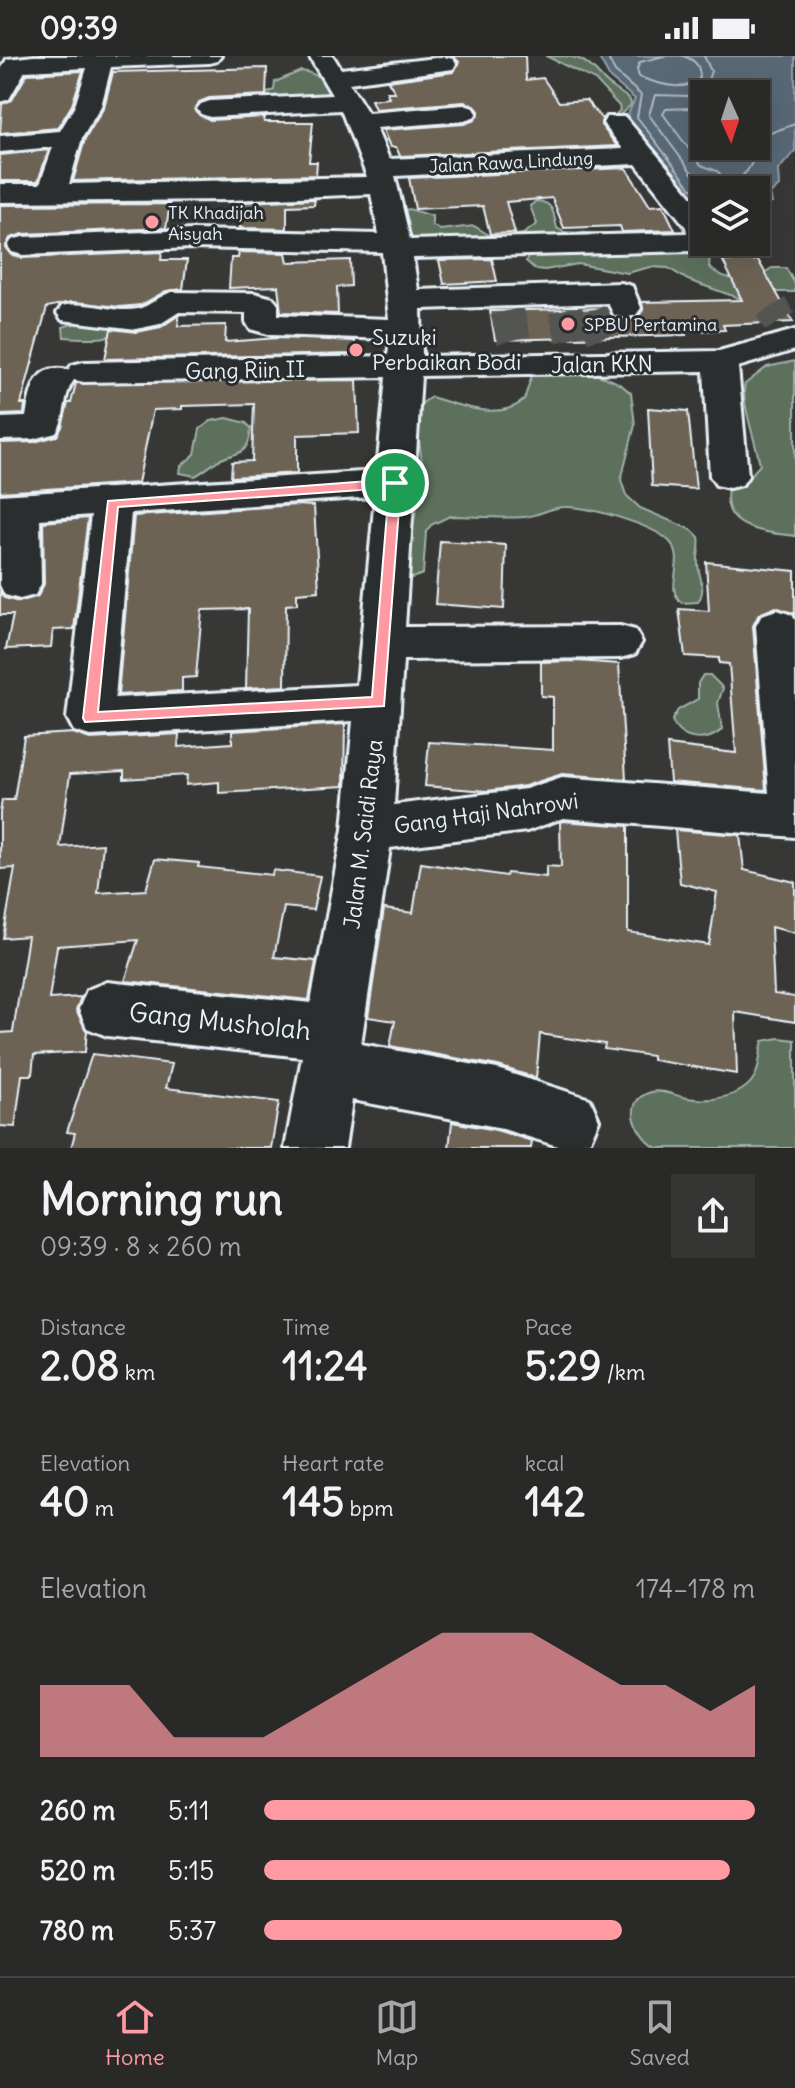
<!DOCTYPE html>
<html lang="en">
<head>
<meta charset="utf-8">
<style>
  body { margin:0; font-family:Delius,sans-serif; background:#353634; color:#f1f3f6; height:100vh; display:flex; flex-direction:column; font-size:30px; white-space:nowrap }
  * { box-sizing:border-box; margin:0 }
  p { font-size:26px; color:#a5a7a8 }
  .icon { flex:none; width:44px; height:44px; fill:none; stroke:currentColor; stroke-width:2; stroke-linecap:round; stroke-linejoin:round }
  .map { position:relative; height:1092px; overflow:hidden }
  .details { display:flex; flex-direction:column; background:#292a28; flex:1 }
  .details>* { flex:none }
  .needle { width:52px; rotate:177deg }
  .buttons { position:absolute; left:690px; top:24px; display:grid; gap:16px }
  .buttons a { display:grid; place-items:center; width:80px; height:80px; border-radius:0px; background:#292a28; box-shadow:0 8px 32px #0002,0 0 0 2px #454645; font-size:40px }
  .pin { position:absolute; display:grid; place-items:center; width:68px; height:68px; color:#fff; margin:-34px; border:4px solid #fff; border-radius:50%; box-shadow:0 2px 8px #0007 }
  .round { display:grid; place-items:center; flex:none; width:84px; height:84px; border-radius:0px; background:#353634 }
  .summary { display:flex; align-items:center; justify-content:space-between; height:136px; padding:0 40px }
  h1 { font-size:44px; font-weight:700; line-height:60px }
  .metrics { display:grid; grid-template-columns:repeat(3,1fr); gap:12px; height:136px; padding:8px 40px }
  .metrics div { display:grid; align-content:center }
  .metrics b { font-size:40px; font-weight:700 }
  .metrics small { font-size:22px; font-weight:400 }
  .metrics p { font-size:22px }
  .chart { height:224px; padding:16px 40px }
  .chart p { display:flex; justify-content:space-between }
  .chart svg { width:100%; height:144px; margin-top:8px; fill:#ff9aa2; opacity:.7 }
  ul { padding:0 40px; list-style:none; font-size:26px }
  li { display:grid; grid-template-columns:128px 96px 1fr; align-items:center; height:60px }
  li i { height:20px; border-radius:10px; background:#ff9aa2 }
  .status { display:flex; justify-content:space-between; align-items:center; height:56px; padding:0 40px; background:#292a28; direction:ltr }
  .status svg { height:22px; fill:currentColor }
  .menu { display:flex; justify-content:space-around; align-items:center; height:112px; border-top:2px solid #454645; background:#292a28; font-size:22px; color:#a5a7a8 }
  .menu a { display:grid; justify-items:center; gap:4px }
  .menu .on { color:#ff9aa2 }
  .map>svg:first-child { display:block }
  .green { fill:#5b705b; stroke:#a2b0aa; stroke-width:2 }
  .water { fill:#586774; stroke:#929ea9; stroke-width:2; fill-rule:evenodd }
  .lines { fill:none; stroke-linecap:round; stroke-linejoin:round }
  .shore { stroke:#aebac3; stroke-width:2 }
  .building { fill:#6d6354; stroke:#e8f1f8; stroke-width:2 }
  .minor-tunnel { stroke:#525453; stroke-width:34; stroke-dasharray:34 17; stroke-linecap:butt }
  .minor-casing { stroke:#e8f1f8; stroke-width:6 }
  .minor { fill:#2a2d2e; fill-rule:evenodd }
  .route { fill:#ff9aa2; stroke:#fff; stroke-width:2; fill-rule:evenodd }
  .poi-dot { fill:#ff9aa2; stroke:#2a2d2e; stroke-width:3 }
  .labels { text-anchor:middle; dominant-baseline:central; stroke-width:6; stroke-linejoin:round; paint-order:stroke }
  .far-street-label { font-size:18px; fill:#e8f1f8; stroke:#2a2d2e }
  .far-poi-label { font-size:18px; fill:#e8f1f8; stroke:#2a2d2e; text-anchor:start }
  .poi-label { font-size:22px; fill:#e8f1f8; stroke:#2a2d2e; text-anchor:start }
  .street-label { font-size:22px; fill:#e8f1f8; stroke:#2a2d2e }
  .near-street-label { font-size:26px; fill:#e8f1f8; stroke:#2a2d2e }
</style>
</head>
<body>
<div class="status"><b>09:39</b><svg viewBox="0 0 49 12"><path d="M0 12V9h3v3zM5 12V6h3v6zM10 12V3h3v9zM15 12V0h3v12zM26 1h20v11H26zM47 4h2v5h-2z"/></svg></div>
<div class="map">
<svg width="795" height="1092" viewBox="0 0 795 1092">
  <rect width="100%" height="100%" fill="#373836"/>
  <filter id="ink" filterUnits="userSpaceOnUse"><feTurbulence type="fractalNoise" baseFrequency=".0125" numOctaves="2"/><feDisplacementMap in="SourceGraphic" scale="16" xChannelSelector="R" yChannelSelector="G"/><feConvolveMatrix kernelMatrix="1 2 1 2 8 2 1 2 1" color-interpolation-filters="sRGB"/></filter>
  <g filter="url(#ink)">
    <!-- green -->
    <g class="green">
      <path d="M546 0C578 0 583 0 604 24 611 32 622 36 630 44L631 49 621 58 624 65 613 62 620 54 619 50 595 24Z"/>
      <path d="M301 15C317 17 328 26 334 40L262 44 263 39 274 34 275 26Z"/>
      <path d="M536 145C555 146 553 158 557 172L564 176 642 179 419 186 403 177 401 155 409 153 432 160V169L440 174 474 170 494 182 523 178 537 168 530 150Z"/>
      <path d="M702 191 710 199 709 211C729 229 753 225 772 212H786L795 228V236H778L747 245 688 224 668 212 650 211 627 217 578 208 545 214 535 213 526 205 531 196Z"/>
      <path d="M84 264 128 270C114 286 84 282 64 281L63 271Z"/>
      <path d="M795 305V480C765 476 720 474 728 433L750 420 760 409C757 389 740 344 745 328L767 311Z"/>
      <path d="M540 315C573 316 605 312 631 337L635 369 621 424 626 439 640 452 692 474 699 481C701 490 697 498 698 508 699 523 707 532 698 546L682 547C662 530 689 505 669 485 653 469 588 450 565 451 551 451 538 460 524 461 499 463 474 460 450 460L431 469 426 476 423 518 412 522 402 516 424 421 416 363 418 350 431 341C459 349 499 366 524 344L532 319Z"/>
      <path d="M227 362 246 367 251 372C249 403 235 395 217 405 210 410 203 416 195 420L180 417 181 410 195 398 200 373 211 365Z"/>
      <path d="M703 619H710L723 632 718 647 722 673C708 689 678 685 672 664L678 654 698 643V627Z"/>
      <path d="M779 982 795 984V1092H657C638 1082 619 1045 651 1036 662 1033 676 1040 687 1042 710 1046 748 1042 757 1015 760 1006 760 995 763 985Z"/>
    </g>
    <!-- water -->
    <path class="water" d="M598 0H795V95L778 114 779 130 770 138 772 147 756 150V134H704V143L699 140 692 142 704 151 693 148 628 63 627 60 635 43 610 22ZM704 38H756V90H704Z"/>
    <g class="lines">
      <!-- shore -->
      <g class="shore">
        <polyline points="607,0 615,16 641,39 637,61 691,132 705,134"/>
        <path d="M664 0 640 6 637 13 639 21C658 27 684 38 700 22 700 9 695 4 683 0"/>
        <polyline points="704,0 711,15 705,32 688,40 655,39 649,59 695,121 708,124 719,134"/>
        <polyline points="704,47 690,52 666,53 663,58 701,109 717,115 732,130 747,115 770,77 795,68"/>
      </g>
    </g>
    <!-- building -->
    <g class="building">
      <polygon points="453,0 525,0 526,24 543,22 559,46 586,44 602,63 601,69 617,90 400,100 396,91 390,91 383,74 464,68 475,64 479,55 474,49 464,46 375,53 371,44 389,42 387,36 395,36 388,25 453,16 459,6"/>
      <polygon points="267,12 266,39 209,42 199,46 195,55 210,64 265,61 264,66 313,66 309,106 317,106 316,119 73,125 85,83 104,51 113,16"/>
      <polygon points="83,15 72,49 58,72 0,77 2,48 12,44 27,18"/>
      <polygon points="49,94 38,125 0,125 0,99"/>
      <polygon points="626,112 650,150 663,149 675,174 622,176 620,170 564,172 552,142 506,146 515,177 490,178 483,150 415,153 409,122"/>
      <polygon points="315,143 314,149 287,150 287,173 240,172 242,146"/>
      <polygon points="170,148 166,172 23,178 10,182 6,192 11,199 22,202 162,196 161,204 187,204 183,233 166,235 141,249 120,251 72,246 47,251 21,348 25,348 24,358 0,359 0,149"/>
      <polygon points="239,196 286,197 288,206 350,204 351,230 337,231 338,258 281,256 278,230 229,232 231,202 238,202"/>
      <polygon points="492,203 497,225 444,228 439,204"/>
      <polygon points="758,204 793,266 723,269 725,274 685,275 686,279 495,284 490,255 607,252 613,262 626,265 638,261 643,254 642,246 742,244 723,205"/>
      <polygon points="179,259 178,270 226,269 225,286 277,282 355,285 355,298 105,303 111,273 137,276 161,271"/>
      <polygon points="357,324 359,377 297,379 297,417 231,421 232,406 252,405 254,348 182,350 182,353 153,354 138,427 0,436 0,387 34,386 57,380 62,371 68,347 71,347 76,327"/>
      <polygon points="648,352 688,355 696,433 652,430"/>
      <polygon points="296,449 314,450 319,535 297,537 297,548 286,549 285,630 246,632 248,553 202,554 196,621 182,622 182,635 118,639 134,460"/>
      <polygon points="88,462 74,573 53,574 51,591 6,593 13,559 0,559 0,536 4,542 19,546 38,540 44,528 43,466"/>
      <polygon points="440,485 506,489 504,553 435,548"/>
      <polygon points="706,506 795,515 795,558 776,551 759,558 753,570 766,734 670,726 667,689 736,697 729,608 719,607 719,602 685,600 679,553 709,555"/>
      <polygon points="577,605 619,608 626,723 562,718 525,730 487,735 425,730 429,686 553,694 553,641 541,640 541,606"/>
      <polygon points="345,668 344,730 219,737 219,726 186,729 187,719 124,723 124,715 70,718 60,791 103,788 98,837 146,834 155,803 199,807 198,811 272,819 273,814 320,820 313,854 284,851 274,901 316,905 309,944 125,925 138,884 57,890 49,943 81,941 76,954 87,975 85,996 34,999 32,1019 22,1019 15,1071 0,1070 0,977 13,976 28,880 3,882 15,812 0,813 0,757 2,744 14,744 24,680 73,677 90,683 179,678 178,691 232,687 232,675"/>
      <polygon points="563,765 628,770 628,876 709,889 717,836 680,827 675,774 740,779 744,814 795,826 795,877 771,871 774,938 795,941 795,966 735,956 737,1018 652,1004 652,1000 604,993 605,988 540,978 536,1022 498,1010 390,990 395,965 368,961 384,853 413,857 421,807 506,820 507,817 546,821 546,810 561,811 560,766"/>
      <polygon points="92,998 172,1008 166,1032 279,1046 271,1092 71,1092 75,1077 67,1076"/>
      <polygon points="452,1066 496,1074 532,1085 531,1092 449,1092"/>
    </g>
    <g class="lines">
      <!-- minor-tunnel -->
      <g class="minor-tunnel">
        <polyline points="771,251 780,266"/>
        <polyline points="565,253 573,282"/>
        <polyline points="595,253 604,281"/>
        <polyline points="507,255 514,284"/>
      </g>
      <!-- minor casing -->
      <g class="minor-casing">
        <path id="minor" d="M221 0 217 5 209 7 111 11 101 50 82 82 69 128 367 121 341 54 210 61 201 58 197 53 201 48 210 45 332 39 309 0H333L341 13 444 1 453 3 456 8 453 13 349 27 368 57 464 49 473 52 477 57 473 62 464 65 376 72 389 103 623 93 603 67 607 61H625L704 155V186H713L694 195 413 202 418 234 621 227 632 230 641 252 636 259 625 262 614 259 608 247 421 253 422 300 719 295 795 274V294L738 311 748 420 742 429 729 432 716 429 710 420 704 315 421 320 405 571 620 570 635 574 642 586 635 598 620 602 403 604 394 749 526 733 562 721 769 737 756 570 762 559 777 554 792 559 795 564V781L563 762 527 775 390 792 361 988 497 1013 590 1043 599 1064 590 1085 564 1092 497 1071 352 1044 345 1092H285L302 1001 107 980 87 972 79 953 87 934 107 926 311 947 343 773 353 665 90 680 74 675 67 662 91 459 40 463 41 528 35 539 20 543 5 539 0 529V439L377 415 386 321 84 326 74 324C62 340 67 360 56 377L34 383 0 384V362L26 361C31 335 34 306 68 314L72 309 84 306 388 300 390 283 272 279 250 273 246 266V257L179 256 160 268 136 273 62 264 57 257 62 250C87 244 115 258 138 253 150 250 159 240 172 236L254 237 273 242 278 249V259L389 263 382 196 193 192 23 199 12 196 8 190 12 184 23 181 193 174 379 178 371 138 230 144 0 146V128H40L53 91 0 96V80L60 75 75 50 87 12 25 15 9 43 0 46V15L7 3 34 0ZM636 108 686 171 687 177 410 184 395 120ZM375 441 357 629 115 642 131 457Z"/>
      </g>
      <!-- minor -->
      <use href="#minor" class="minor"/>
    </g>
  </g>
  <!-- route -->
  <path class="route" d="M395 423 401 427 384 650 85 666 83 662 108 445ZM389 432 372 641 98 656 118 451Z"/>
  <!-- markers -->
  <g class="poi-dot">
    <circle cx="152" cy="166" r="8"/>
    <circle cx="568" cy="268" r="8"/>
    <circle cx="356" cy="294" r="8"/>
  </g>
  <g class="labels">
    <!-- far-street labels -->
    <g class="far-street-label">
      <text transform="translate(511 106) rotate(-3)">Jalan Rawa Lindung</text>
    </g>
    <!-- far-poi labels -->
    <g class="far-poi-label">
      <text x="168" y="156">TK Khadijah<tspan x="168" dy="21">Aisyah</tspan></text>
      <text x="584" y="268">SPBU Pertamina</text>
    </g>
    <!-- poi labels -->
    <g class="poi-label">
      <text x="372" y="281">Suzuki<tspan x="372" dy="25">Perbaikan Bodi</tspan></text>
    </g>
    <!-- street labels -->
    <g class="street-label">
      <text transform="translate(602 308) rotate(-1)">Jalan KKN</text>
      <text transform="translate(245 314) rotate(-1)">Gang Riin II</text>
      <text transform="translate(486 757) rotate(-8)">Gang Haji Nahrowi</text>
      <text transform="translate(363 778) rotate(-83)">Jalan M. Saidi Raya</text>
    </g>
    <!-- near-street labels -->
    <g class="near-street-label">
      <text transform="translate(220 965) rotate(6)">Gang Musholah</text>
    </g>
  </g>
</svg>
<div class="buttons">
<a><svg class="needle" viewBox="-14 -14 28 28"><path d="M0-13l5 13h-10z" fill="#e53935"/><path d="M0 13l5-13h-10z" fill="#a5a7a8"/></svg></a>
<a><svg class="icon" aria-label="layers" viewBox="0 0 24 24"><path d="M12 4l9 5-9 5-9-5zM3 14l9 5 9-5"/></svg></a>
</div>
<div class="pin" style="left:395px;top:427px;background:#1e9e55"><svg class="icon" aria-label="arrive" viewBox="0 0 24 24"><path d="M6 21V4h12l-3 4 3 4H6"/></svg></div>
</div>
<section class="details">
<div class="summary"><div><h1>Morning run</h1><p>09:39 · 8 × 260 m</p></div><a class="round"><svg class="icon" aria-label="share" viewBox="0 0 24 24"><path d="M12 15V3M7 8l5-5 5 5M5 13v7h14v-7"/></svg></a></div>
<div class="metrics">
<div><p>Distance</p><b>2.08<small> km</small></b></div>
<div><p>Time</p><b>11:24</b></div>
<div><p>Pace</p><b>5:29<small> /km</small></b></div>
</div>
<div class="metrics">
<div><p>Elevation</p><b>40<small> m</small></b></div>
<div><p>Heart rate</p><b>145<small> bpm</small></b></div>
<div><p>kcal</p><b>142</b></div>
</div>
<div class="chart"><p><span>Elevation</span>174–178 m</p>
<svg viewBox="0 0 160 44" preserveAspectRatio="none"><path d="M0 44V22L10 22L20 22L30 38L40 38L50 38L60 30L70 22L80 14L90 6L100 6L110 6L120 14L130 22L140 22L150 30L160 22V44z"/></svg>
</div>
<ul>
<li><b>260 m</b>5:11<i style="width:100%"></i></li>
<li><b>520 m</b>5:15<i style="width:95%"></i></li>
<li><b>780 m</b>5:37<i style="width:73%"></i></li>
</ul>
</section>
<nav class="menu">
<a class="on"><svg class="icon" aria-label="home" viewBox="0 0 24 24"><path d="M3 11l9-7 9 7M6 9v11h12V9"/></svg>Home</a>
<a><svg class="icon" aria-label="map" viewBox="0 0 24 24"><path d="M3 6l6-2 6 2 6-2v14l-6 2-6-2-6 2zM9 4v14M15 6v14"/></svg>Map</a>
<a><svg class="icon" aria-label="saved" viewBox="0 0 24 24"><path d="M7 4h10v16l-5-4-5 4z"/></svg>Saved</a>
</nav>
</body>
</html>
